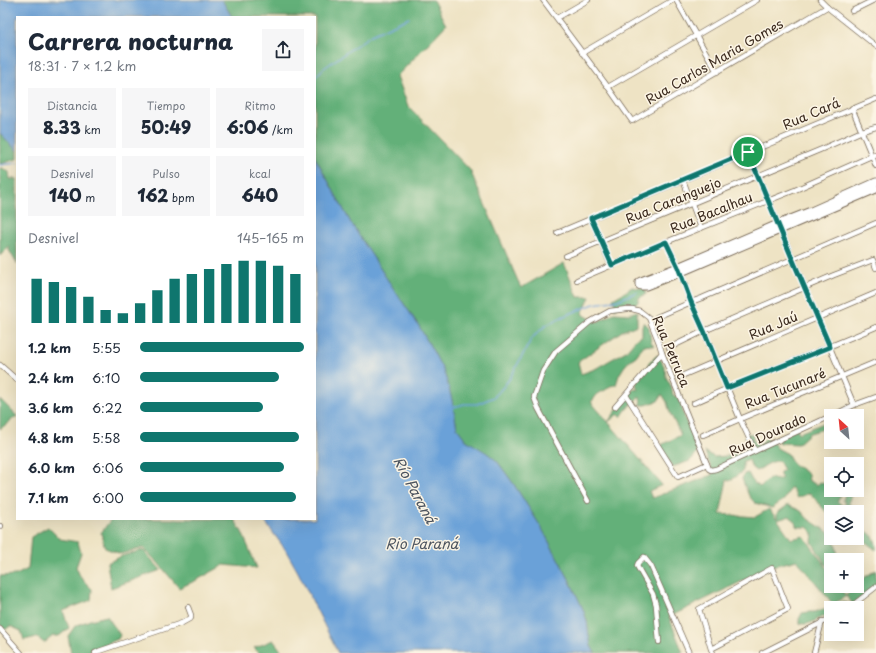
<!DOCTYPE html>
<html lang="es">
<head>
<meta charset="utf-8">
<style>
  body { margin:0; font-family:"Playpen Sans",sans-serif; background:#f6f6f7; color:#1f2937; height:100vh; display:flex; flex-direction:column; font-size:15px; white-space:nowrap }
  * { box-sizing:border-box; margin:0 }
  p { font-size:13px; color:#747a83 }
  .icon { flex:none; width:22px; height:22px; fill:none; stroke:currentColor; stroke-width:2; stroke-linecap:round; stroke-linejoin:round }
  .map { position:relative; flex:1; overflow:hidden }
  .panel { position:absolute; left:16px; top:16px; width:300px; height:504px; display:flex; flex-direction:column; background:#fff; border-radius:0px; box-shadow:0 4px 16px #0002 }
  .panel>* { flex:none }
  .needle { width:26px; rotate:333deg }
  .buttons { position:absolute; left:824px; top:409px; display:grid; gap:8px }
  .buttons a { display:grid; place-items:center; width:40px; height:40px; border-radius:0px; background:#fff; box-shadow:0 4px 16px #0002; font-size:20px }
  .pin { position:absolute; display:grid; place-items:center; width:34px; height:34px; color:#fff; margin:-17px; border:2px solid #fff; border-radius:50%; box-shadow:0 1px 4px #0007 }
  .round { display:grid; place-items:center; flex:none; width:42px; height:42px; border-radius:0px; background:#f6f6f7 }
  .headline { display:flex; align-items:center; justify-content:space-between; height:68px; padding:0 12px }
  h1 { font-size:22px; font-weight:800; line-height:30px }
  .stats { display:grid; grid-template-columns:repeat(3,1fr); gap:6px; height:68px; padding:4px 12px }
  .stats div { display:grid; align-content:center; border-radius:0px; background:#f6f6f7; text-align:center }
  .stats b { font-size:17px; font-weight:800 }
  .stats small { font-size:11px; font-weight:400 }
  .stats p { font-size:11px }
  .chart { height:112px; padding:8px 12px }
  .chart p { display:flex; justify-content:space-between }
  .chart svg { width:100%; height:72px; margin-top:4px; stroke:#0f766e; stroke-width:6 }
  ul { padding:0 12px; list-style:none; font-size:13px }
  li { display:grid; grid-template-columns:64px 48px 1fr; align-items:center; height:30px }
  li i { height:10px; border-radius:5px; background:#0f766e }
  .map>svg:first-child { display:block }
  .forest { fill:#63b079; stroke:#4f6d4c }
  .water { fill:#6ba1d8; stroke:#53667b }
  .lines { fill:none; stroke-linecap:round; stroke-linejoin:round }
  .stream { stroke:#6ba1d8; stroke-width:1.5 }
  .street-casing { stroke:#7a6b58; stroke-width:6 }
  .secondary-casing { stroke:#7a6b58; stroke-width:9 }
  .street { stroke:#fff; stroke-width:4.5 }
  .secondary { stroke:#fff; stroke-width:7 }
  .route-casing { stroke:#fff; stroke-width:8 }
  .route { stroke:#0f766e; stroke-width:5 }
  .labels { text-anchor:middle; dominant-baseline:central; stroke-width:3; stroke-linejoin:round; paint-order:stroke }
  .street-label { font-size:13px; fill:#3b2a1e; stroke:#fcf5e5 }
  .water-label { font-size:14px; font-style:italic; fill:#4c545f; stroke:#fcf5e5 }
</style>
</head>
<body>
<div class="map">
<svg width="876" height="653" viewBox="0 0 876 653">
  <rect width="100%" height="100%" fill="#fcf5e5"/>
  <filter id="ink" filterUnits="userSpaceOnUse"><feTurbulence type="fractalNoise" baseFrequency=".025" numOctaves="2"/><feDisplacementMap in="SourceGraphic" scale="8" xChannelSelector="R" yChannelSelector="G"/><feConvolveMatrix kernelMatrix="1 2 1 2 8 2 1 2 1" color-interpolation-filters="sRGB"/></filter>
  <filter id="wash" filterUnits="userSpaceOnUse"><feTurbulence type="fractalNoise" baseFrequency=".012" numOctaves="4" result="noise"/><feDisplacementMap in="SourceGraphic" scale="16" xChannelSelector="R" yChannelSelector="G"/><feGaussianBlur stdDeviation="0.9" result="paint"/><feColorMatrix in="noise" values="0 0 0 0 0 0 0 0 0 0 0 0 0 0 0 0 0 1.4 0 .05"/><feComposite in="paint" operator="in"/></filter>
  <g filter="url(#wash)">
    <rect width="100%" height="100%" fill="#eee3c4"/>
    <!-- forest -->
    <g class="forest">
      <path d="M222 0H433L446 25 397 76 408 106 470 170 521 288 564 263 578 297H590L582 314 597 322 614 313 629 314 637 311V325L622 331 578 362 581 374 595 369 626 351 636 339 642 336V326L644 322 649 327 651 342 654 346 644 345 636 356 630 360 624 367 619 375 616 385 610 386C606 391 602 391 598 394 595 396 594 400 591 402L662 485 649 491 652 498 712 475 711 468 705 452 714 457 727 456 748 449V442L745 437 746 433 753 435V439L756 444H761L764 440 767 438 769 441H772L777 448 788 454 792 463 808 474 809 481 817 485 820 482 827 484 826 491 829 494 831 490H836L840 492V497L837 501 843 506 846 504 843 500 846 491 851 496 848 503 853 507 851 512H831V513H827L810 493 797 498 791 487 784 500 772 508 755 503 749 496 742 479 744 474 748 473 753 482 760 487 769 478 777 480 782 478 780 476V472L784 470 779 461C769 461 765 467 756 471L752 468 749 460 743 461V471L730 481 727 480 720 514 755 517 769 509 777 519V513L788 505 801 511 808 519 831 534V538H834L839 560H831V563L826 565 812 542 813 533 807 527H798L790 516 778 520 791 539 804 536 831 574V586H839L846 596 854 586H861L862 579 876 570V586L853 604 846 596 833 604 797 560 773 566 669 617 683 653H595L591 646 589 636 587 621 583 609 569 579 541 527 513 483 497 461 466 440 457 428 452 400 447 381 443 370 434 353 419 326 389 282 351 223 315 157V17H232Z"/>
      <polygon points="0,133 17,151 17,159 0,164"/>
      <polygon points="0,168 2,168 9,172 10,179 17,179 17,264 9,250 10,245 0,256"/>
      <polygon points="632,287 645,289 646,294 639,298 638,302 634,306 627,306 628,302 622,304 615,309 615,304 613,299 625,292"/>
      <path d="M658 355 665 368 666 377 671 386 673 395 679 398 681 404 685 419 690 430 693 439 699 449 693 458 690 461 672 467 660 447 663 444 681 435 670 413 667 402 662 394 658 401 646 405H641L640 397C632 402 626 409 621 417L618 414 608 422 630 392 635 389 638 390 636 384 640 376 648 367 649 362Z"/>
      <polygon points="0,399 17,416 0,429"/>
      <polygon points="831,421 830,427 810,433 798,444 780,443 777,439 797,428 799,433 826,422"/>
      <polygon points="111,519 234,519 242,532 257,568 224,565 197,580 179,588 159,564 143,548 121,554 105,548 101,533"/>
      <path d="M857 525C869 534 876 533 876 550L867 543 857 537Z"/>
      <polygon points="48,527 60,539 78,542 81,553 76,567 81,578 92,589 91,600 63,611 69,628 59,636 53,636 44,643 37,637 24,640 21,631 10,626 5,630 0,625 0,576 16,575 28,569 31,537"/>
      <polygon points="143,550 161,570 111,588 107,563 122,556"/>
      <path d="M842 602 848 603 851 608H831V619L825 616C816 619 809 627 799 623V619L802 613 809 612H815L827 608H833Z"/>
      <polygon points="107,616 120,635 118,639 94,649 88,653 71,653 68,636 75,626 90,620"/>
      <polygon points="273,640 283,653 259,653 254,648"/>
    </g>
    <!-- water -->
    <g class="water">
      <polygon points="0,0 222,0 232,17 17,17 17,151 0,133"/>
      <polygon points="315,157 351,223 389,282 419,326 434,353 443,370 447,381 452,400 457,428 466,440 487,453 497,461 513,483 541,527 569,579 583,609 587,621 589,636 591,646 595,653 338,653 298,572 285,549 263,519 315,519"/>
    </g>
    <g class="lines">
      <!-- stream -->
      <g class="stream">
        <polyline points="315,77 324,68 371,35 409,18"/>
        <polyline points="0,165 17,163"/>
        <polyline points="451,408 464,404 477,404 494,397 504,386 510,378 532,338 545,326 564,316 594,304 618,300 637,292"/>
      </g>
    </g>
  </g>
  <g filter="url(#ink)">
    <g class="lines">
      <!-- street casing -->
      <g class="street-casing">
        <g id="street">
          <polyline points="543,0 608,87 632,121 827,7"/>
          <polyline points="676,0 717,72"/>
          <polyline points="820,0 827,7 876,46"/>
          <polyline points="852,11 874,0"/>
          <polyline points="557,18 588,0"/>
          <polyline points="582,53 673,0"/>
          <polyline points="608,87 757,0"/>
          <polyline points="852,108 876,166"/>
          <polyline points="748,152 854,405"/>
          <polyline points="683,180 701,228"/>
          <polyline points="591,218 611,265"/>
          <polyline points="557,233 876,99"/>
          <polyline points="666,242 678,267 691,302 704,331 740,419 755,451"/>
          <polyline points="566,256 822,149 862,131 876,127"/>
          <polyline points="577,280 666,242 795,190 876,154"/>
          <polyline points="657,317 691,302 702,298 876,223"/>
          <polyline points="669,348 704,331 834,275 873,260 876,268"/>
          <polyline points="0,365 17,380"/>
          <polyline points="679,377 876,293"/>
          <polyline points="626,395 678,477 707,464"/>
          <path d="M694 403C754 376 816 353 876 327"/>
          <polyline points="615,407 662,353"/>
          <polyline points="832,416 854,405 876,397"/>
          <polyline points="703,435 740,419 876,362"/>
          <polyline points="588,501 538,408 534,397 543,371 556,351 590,322 610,311 627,309 632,309 640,311 649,318 659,343 662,353 709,469 711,470 716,469 831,416"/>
          <polyline points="0,526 1,526"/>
          <polyline points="849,608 876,587"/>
          <polyline points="0,629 21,653"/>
          <polyline points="659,642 656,605 653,594 637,566 638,563 644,557 651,566 689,653"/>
          <polyline points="711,649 788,609 772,568 699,609 711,649 713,653"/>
          <polyline points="95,653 99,651 182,623 191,618 191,615 188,607"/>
          <polyline points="762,653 831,618"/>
          <polyline points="814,653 822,621"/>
        </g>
      </g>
      <!-- secondary casing -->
      <g class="secondary-casing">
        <polyline id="secondary" points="876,182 811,211 778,224 678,267 641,281 639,282 639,285 641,286 646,286 679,273 876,189"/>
      </g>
      <!-- street -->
      <use href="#street" class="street"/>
      <!-- secondary -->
      <use href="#secondary" class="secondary"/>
    </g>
  </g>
  <g class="lines" filter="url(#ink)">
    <!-- route casing -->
    <g class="route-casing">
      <polygon id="route" points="748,152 792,258 830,347 727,388 704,331 691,302 678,267 666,242 612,265 591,218"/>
    </g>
    <!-- route -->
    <use href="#route" class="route"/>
  </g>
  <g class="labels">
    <!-- street labels -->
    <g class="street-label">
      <text transform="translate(714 61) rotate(-30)">Rua Carlos Maria Gomes</text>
      <text transform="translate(811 113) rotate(-23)">Rua Cará</text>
      <text transform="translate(673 200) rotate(-22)">Rua Caranguejo</text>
      <text transform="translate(711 212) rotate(-22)">Rua Bacalhau</text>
      <text transform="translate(773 325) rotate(-23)">Rua Jaú</text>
      <text transform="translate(672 351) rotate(67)">Rua Petruca</text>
      <text transform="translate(785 388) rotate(-22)">Rua Tucunaré</text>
      <text transform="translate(767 434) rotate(-25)">Rua Dourado</text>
    </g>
    <!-- water labels -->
    <g class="water-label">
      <text transform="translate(415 490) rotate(62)">Río Paraná</text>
      <text x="422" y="543">Rio Paraná</text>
    </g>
  </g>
</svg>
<div class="buttons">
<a><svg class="needle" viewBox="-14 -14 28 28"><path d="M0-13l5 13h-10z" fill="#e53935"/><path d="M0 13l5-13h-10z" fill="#747a83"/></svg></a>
<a><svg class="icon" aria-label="locate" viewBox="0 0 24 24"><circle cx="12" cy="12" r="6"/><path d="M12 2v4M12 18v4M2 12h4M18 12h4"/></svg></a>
<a><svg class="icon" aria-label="layers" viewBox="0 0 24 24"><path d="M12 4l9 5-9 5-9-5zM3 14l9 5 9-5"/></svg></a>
<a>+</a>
<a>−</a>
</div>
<div class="pin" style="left:748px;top:152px;background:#1e9e55"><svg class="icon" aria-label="arrive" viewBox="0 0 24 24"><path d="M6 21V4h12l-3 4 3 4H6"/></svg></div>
<section class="panel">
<div class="headline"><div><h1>Carrera nocturna</h1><p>18:31 · 7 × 1.2 km</p></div><a class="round"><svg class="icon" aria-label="share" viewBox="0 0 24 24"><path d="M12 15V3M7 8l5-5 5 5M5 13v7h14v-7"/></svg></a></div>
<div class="stats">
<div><p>Distancia</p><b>8.33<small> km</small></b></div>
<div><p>Tiempo</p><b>50:49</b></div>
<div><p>Ritmo</p><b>6:06<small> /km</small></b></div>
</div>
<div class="stats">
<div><p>Desnivel</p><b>140<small> m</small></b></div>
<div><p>Pulso</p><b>162<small> bpm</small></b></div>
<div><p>kcal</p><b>640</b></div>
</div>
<div class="chart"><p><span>Desnivel</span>145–165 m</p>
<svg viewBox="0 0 160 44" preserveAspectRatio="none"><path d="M5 44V17M15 44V19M25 44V22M35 44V28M45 44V36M55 44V38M65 44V32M75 44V24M85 44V17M95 44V14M105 44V11M115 44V8M125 44V6M135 44V6M145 44V9M155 44V14"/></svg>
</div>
<ul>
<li><b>1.2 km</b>5:55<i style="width:100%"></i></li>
<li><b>2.4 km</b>6:10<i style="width:85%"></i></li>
<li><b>3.6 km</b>6:22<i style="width:75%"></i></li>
<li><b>4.8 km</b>5:58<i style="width:97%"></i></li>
<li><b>6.0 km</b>6:06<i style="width:88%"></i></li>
<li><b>7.1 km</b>6:00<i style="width:95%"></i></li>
</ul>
</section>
</div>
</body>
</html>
